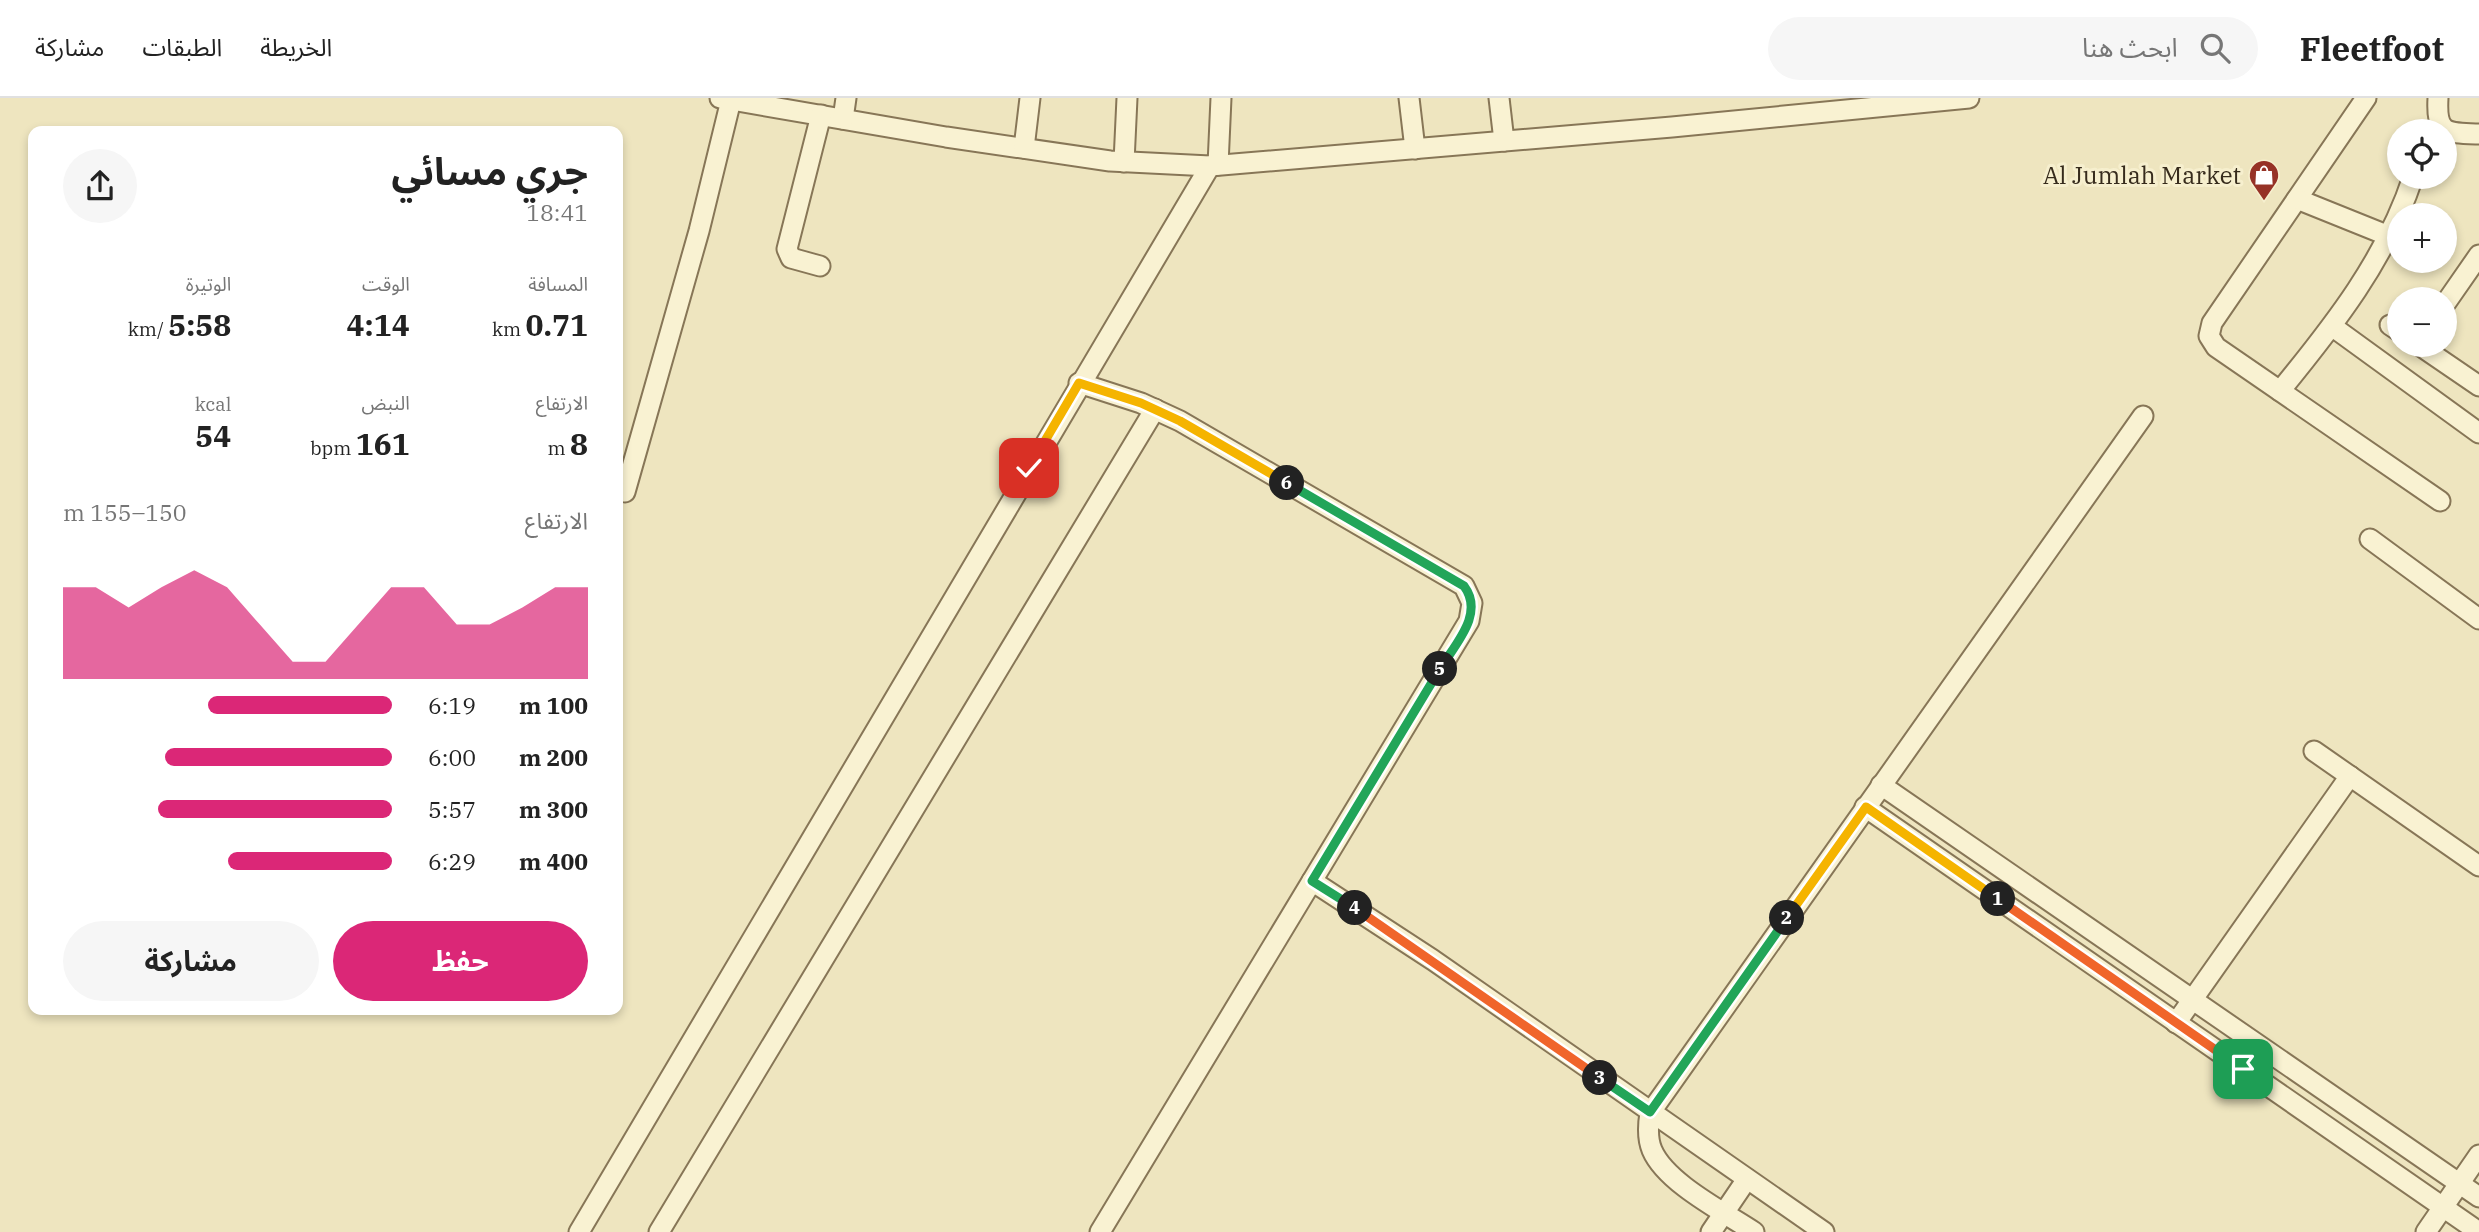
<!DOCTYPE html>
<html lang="ar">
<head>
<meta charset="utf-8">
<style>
  body { margin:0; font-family:"IBM Plex Serif","Noto Sans Arabic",serif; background:#f6f6f6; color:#222; direction:rtl; height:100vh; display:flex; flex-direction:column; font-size:26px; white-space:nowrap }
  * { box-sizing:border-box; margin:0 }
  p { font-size:23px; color:#767676 }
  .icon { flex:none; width:38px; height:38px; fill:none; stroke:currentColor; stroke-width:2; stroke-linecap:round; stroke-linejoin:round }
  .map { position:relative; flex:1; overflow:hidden; direction:ltr }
  .side { position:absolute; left:28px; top:28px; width:595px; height:889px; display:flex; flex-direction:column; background:#fff; border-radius:14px; box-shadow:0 4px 10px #0003; direction:rtl }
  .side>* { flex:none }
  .buttons { position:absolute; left:2387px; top:21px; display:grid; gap:14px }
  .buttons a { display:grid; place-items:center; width:70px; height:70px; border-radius:50%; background:#fff; box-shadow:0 4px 10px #0003; font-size:35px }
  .pin { position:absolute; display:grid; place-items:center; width:60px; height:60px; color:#fff; margin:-30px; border-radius:14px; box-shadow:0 4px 10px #0006 }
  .km { position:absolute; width:35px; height:35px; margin:-18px; border-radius:50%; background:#222; color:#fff; font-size:19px; line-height:35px; text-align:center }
  .round { display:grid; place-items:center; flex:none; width:74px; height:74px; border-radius:37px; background:#f6f6f6 }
  .summary { display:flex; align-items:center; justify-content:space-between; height:119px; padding:0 35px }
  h1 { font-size:38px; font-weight:700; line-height:52px }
  .stats { display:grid; grid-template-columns:repeat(3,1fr); gap:10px; height:119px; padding:7px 35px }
  .stats div { display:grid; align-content:center }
  .stats b { font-size:30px; font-weight:700 }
  .stats small { font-size:19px; font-weight:400 }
  .stats p { font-size:19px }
  .chart { height:196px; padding:14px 35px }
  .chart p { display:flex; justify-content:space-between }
  .chart svg { width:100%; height:126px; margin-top:7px; fill:#db2777; opacity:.7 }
  .action { display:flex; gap:14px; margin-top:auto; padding:14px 35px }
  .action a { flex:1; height:80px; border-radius:42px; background:#db2777; color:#fff; font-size:28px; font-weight:700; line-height:80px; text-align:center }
  .action a+a { background:#f6f6f6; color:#222 }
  ul { padding:0 35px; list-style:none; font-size:23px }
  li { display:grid; grid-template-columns:112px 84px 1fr; align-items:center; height:52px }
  li i { height:18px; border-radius:9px; background:#db2777 }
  header { display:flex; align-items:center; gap:42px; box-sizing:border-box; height:98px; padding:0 35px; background:#fff; border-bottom:2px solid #e0e0e0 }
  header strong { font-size:33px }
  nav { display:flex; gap:38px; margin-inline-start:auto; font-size:24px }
  .search { width:490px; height:63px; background:#f6f6f6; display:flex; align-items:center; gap:18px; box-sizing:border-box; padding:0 24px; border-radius:38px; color:#767676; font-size:26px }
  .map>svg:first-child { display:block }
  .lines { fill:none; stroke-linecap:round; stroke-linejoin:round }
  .minor-casing { stroke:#877657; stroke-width:23 }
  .minor { stroke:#f9f2d2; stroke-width:19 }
  .split-1-casing { stroke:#fff; stroke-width:14 }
  .split-2-casing { stroke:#fff; stroke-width:14 }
  .split-3-casing { stroke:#fff; stroke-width:14 }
  .split-4-casing { stroke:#fff; stroke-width:14 }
  .split-5-casing { stroke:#fff; stroke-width:14 }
  .split-6-casing { stroke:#fff; stroke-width:14 }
  .split-7-casing { stroke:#fff; stroke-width:14 }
  .split-1 { stroke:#f0652b; stroke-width:9 }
  .split-2 { stroke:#f5b400; stroke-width:9 }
  .split-3 { stroke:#22a559; stroke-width:9 }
  .split-4 { stroke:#f0652b; stroke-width:9 }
  .split-5 { stroke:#22a559; stroke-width:9 }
  .split-6 { stroke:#22a559; stroke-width:9 }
  .split-7 { stroke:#f5b400; stroke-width:9 }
  .labels { text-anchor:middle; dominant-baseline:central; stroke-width:6; stroke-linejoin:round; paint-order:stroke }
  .poi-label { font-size:24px; fill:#362b1c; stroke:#f6efce; text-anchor:end }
</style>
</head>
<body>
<header>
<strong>Fleetfoot</strong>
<div class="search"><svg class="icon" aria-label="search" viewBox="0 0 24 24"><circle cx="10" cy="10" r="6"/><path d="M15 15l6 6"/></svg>ابحث هنا</div>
<nav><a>الخريطة</a><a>الطبقات</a><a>مشاركة</a></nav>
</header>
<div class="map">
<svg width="2479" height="1134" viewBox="0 0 2479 1134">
  <rect width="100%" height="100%" fill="#eee5bf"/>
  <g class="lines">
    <!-- minor casing -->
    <g class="minor-casing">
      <g id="minor">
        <polyline points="720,0 946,39 1110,63 1210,68 1672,29 1969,0"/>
        <polyline points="1409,0 1415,51"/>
        <polyline points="1499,0 1504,43"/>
        <polyline points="2366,0 2212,225 2209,238 2216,249 2440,403"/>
        <path d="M2438 0C2436 36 2446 35 2479 36"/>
        <polyline points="843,21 846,0"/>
        <polyline points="1024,50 1030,0"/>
        <polyline points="1124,64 1127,0"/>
        <polyline points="1218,67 1221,0"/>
        <polyline points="2297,101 2389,138"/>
        <polyline points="820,168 791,160 787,151 821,17"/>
        <polyline points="2445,206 2479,157"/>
        <polyline points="2390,227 2399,233"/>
        <polyline points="2333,229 2479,335"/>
        <polyline points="2419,247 2479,288"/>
        <polyline points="1079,285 1141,305 1180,323 1464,488 1472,505 1469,523 1100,1134"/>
        <path d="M2280 293C2334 227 2386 161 2413 79"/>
        <polyline points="625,394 699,133 731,2"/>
        <polyline points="2370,441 2479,521"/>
        <polyline points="2314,653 2479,768"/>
        <polyline points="1881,687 2479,1099"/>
        <polyline points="1865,709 2479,1134"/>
        <polyline points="1312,783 1433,862 1824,1134"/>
        <polyline points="2176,925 2350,678"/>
        <polyline points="579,1134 1210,68"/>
        <polyline points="659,1134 1155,311"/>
        <polyline points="1711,1134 1747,1081"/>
        <path d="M1754 1134C1724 1114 1666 1085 1652 1052 1647 1040 1648 1027 1650 1015L2143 318"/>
        <polyline points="2426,1134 2479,1057"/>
      </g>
    </g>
    <!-- minor -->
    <use href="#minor" class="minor"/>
  </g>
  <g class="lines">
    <!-- split-1 casing -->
    <g class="split-1-casing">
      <polyline id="split-1" points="1998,801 2243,971"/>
    </g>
    <!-- split-2 casing -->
    <g class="split-2-casing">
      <polyline id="split-2" points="1787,820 1866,709 1998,801"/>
    </g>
    <!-- split-3 casing -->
    <g class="split-3-casing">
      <polyline id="split-3" points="1600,980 1650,1014 1787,820"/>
    </g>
    <!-- split-4 casing -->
    <g class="split-4-casing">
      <polyline id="split-4" points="1355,810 1600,980"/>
    </g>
    <!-- split-5 casing -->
    <g class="split-5-casing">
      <polyline id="split-5" points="1355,810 1312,783 1440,571"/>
    </g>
    <!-- split-6 casing -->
    <g class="split-6-casing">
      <path id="split-6" d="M1287 385 1464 488C1485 516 1455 546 1440 571"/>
    </g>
    <!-- split-7 casing -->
    <g class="split-7-casing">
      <polyline id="split-7" points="1029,370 1079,285 1141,305 1180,323 1287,385"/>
    </g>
    <!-- split-1 -->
    <use href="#split-1" class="split-1"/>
    <!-- split-2 -->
    <use href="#split-2" class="split-2"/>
    <!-- split-3 -->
    <use href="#split-3" class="split-3"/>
    <!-- split-4 -->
    <use href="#split-4" class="split-4"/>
    <!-- split-5 -->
    <use href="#split-5" class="split-5"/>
    <!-- split-6 -->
    <use href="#split-6" class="split-6"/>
    <!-- split-7 -->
    <use href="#split-7" class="split-7"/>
  </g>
  <!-- icons -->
  <defs>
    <g id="shop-pin" transform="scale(1.575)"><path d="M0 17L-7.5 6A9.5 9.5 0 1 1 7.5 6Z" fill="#963226" stroke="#f6efce"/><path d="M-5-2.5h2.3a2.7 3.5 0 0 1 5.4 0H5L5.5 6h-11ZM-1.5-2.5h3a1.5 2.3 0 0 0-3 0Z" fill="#fff"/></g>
  </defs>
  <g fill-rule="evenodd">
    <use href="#shop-pin" x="2264" y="77"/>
  </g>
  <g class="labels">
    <!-- poi labels -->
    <g class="poi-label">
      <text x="2241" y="77">Al Jumlah Market</text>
    </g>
  </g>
</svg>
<div class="buttons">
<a><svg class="icon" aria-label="locate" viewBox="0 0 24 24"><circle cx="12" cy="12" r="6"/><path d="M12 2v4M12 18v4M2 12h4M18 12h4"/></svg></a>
<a>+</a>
<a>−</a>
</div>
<div class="pin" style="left:2243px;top:971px;background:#1e9e55"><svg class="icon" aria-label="arrive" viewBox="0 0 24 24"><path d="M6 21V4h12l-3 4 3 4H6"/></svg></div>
<div class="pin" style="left:1029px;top:370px;background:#d93025"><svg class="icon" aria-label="check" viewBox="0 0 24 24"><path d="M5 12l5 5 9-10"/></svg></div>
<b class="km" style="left:1998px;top:801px">1</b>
<b class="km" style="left:1787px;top:820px">2</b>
<b class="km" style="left:1600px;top:980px">3</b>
<b class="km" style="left:1355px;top:810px">4</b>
<b class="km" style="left:1440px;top:571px">5</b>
<b class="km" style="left:1287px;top:385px">6</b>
<section class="side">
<div class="summary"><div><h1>جري مسائي</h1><p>18:41</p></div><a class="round"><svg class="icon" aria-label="share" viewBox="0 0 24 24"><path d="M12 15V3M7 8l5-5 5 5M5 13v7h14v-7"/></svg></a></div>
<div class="stats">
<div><p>المسافة</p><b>0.71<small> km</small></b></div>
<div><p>الوقت</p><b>4:14</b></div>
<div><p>الوتيرة</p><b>5:58<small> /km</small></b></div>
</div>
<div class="stats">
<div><p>الارتفاع</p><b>8<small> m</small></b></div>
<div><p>النبض</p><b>161<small> bpm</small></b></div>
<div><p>kcal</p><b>54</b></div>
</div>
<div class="chart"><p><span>الارتفاع</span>150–155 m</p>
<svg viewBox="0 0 160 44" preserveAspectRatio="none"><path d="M0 44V12L10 12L20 19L30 12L40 6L50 12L60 25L70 38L80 38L90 25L100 12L110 12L120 25L130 25L140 19L150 12L160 12V44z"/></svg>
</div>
<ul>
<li><b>100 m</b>6:19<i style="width:56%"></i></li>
<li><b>200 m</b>6:00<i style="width:69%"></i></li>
<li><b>300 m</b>5:57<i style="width:71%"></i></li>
<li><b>400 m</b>6:29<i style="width:50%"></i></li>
</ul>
<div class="action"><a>حفظ</a><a>مشاركة</a></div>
</section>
</div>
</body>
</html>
